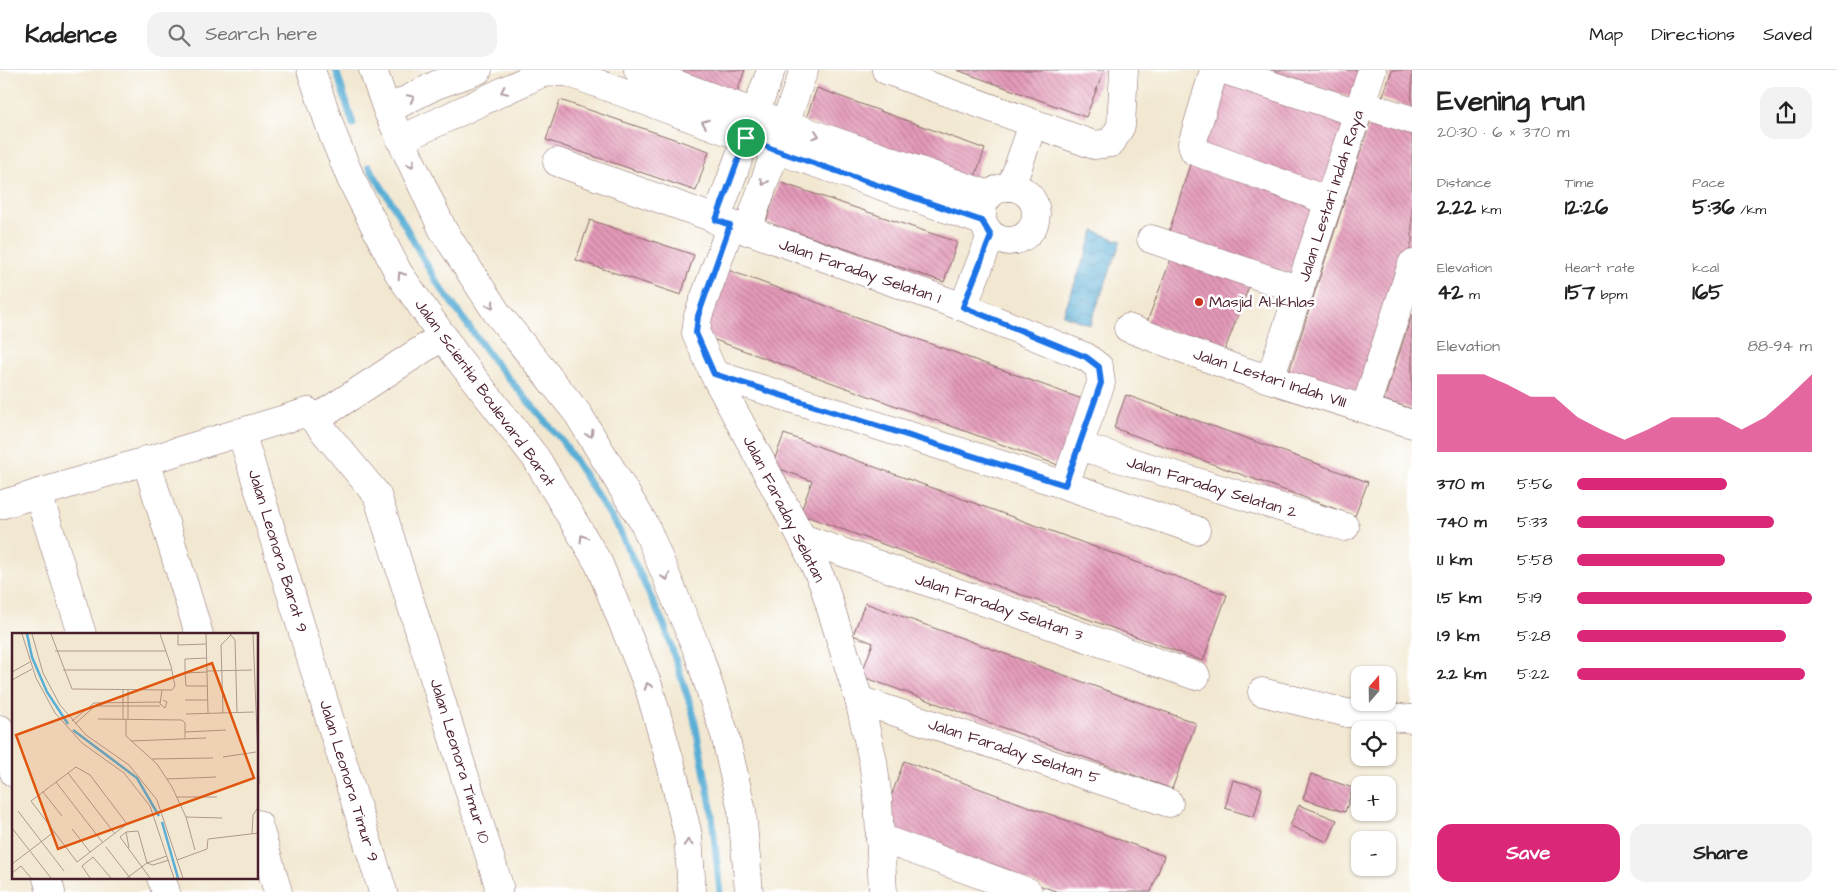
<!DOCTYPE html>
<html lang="en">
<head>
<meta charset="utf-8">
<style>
  body { margin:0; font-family:"Architects Daughter",sans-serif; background:#f2f2f2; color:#222; height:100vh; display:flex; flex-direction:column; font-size:19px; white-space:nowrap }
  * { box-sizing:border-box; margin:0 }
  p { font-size:16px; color:#767676 }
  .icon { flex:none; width:28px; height:28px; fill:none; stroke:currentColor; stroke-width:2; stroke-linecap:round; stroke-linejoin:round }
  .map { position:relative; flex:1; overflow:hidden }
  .details { display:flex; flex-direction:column; background:#fff; width:425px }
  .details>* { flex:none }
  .needle { width:32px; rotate:20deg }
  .buttons { position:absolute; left:1351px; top:596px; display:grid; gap:10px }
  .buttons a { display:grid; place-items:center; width:45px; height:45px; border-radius:10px; background:#fff; box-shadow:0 1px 4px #0004; font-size:25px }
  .pin { position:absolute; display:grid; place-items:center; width:42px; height:42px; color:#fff; margin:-21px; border:2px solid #fff; border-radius:50%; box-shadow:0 1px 5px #0007 }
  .round { display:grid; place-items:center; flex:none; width:52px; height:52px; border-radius:15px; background:#f2f2f2 }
  .head { display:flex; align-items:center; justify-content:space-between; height:85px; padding:0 25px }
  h1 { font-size:28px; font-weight:700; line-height:38px }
  .figures { display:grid; grid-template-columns:repeat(3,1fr); gap:8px; height:85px; padding:5px 25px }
  .figures div { display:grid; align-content:center }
  .figures b { font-size:21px; font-weight:700 }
  .figures small { font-size:14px; font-weight:400 }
  .figures p { font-size:14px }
  .chart { height:140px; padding:10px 25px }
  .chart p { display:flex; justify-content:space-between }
  .chart svg { width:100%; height:90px; margin-top:5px; fill:#db2777; opacity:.7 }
  .action { display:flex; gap:10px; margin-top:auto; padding:10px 25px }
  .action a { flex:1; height:58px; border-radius:15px; background:#db2777; color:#fff; font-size:20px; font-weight:700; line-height:58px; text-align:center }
  .action a+a { background:#f2f2f2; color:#222 }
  ul { padding:0 25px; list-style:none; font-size:16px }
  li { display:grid; grid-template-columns:80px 60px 1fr; align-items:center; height:38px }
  li i { height:12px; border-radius:6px; background:#db2777 }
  header { display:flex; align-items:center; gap:30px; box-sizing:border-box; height:70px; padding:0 25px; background:#fff; border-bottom:1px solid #e0e0e0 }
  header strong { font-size:24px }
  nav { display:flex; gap:28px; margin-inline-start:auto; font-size:18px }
  .search { width:350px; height:45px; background:#f2f2f2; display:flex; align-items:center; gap:12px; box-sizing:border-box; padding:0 18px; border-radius:15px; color:#767676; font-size:19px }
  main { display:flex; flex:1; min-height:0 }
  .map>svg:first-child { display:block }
  .water { fill:url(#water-waves); stroke:#526680 }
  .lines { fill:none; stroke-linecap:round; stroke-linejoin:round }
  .stream { stroke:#59aed5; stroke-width:7 }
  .building { fill:url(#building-back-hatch) }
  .minor-casing { stroke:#856565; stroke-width:29 }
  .minor { stroke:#fff; stroke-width:28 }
  .oneway { stroke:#ae9aa0 }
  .route-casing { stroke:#fff; stroke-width:10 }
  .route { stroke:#1a73e8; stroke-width:6 }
  .poi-dot { fill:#c8321e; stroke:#fff; stroke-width:2 }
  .labels { text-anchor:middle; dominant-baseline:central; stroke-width:5; stroke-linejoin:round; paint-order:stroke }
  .street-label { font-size:16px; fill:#4a1f2b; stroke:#fff }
  .poi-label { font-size:16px; fill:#4a1f2b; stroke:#fff; text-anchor:start }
  .inset-river { fill:none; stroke:#59aed5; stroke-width:2.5 }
  .inset-road { fill:none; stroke:#af988f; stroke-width:1 }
  .view { fill:#e0560e; fill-opacity:0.15; stroke:#e0560e; stroke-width:2.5 }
  .inset-edge { fill:none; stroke:#4a1f2b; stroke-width:2.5 }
</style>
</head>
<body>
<header>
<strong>Kadence</strong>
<div class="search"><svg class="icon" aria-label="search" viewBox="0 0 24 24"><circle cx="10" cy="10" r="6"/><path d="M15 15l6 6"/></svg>Search here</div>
<nav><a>Map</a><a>Directions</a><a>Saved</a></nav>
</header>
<main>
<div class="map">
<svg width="1412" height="822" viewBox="0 0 1412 822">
  <defs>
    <pattern id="water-waves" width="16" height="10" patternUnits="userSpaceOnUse" patternTransform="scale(1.25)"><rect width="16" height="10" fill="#59aed5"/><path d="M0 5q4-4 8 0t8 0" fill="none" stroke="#4c8dad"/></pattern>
    <pattern id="building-back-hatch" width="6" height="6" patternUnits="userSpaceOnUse" patternTransform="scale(1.25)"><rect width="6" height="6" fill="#e49ab9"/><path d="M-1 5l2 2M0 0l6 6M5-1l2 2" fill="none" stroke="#bb7d97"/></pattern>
  </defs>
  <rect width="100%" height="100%" fill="#fff"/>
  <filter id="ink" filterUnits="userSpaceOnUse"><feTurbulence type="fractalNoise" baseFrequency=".02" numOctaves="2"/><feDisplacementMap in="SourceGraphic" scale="10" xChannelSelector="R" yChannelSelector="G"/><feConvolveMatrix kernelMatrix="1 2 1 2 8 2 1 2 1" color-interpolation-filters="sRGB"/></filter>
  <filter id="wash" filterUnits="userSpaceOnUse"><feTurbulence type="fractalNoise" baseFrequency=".0096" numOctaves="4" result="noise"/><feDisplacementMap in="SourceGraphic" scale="20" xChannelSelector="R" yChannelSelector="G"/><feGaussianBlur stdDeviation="1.12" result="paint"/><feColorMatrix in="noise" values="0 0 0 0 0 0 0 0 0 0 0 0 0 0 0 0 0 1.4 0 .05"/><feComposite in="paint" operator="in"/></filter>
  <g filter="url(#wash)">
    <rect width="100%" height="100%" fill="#f2e8d1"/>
    <!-- water -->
    <polygon class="water" points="1094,161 1121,171 1090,255 1063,245"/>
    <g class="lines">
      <!-- stream -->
      <g class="stream">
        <polyline points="336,0 353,54"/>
        <polyline points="369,97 395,138 436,211 493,290 563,372 618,458 664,555 693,643 711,736 720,822"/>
      </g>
    </g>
    <g id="blocks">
      <!-- building -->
      <g class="building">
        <polygon points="671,0 745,0 736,24"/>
        <polygon points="957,0 1104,0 1086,47"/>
        <polygon points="1264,0 1368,0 1359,30"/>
        <polygon points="1392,0 1412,0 1412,38 1382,29"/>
        <polygon points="1218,4 1351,45 1328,119 1195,78"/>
        <polygon points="817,18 985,79 973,112 805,51"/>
        <polygon points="560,30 709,81 696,121 546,70"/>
        <polygon points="1372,46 1412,59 1412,172 1362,326 1289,302"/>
        <polygon points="1191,91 1324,132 1302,207 1168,165"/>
        <polygon points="779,112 957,172 944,212 766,152"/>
        <polygon points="590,150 694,185 681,225 576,190"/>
        <polygon points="1174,181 1251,211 1224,282 1147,252"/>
        <polygon points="728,200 1082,329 1058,395 704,266"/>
        <polygon points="1412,244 1412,339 1384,330"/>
        <polygon points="1126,325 1368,412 1355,446 1114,358"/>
        <polygon points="784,364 1227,525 1203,591 800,444 812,411 772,396"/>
        <polygon points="865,533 1196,653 1172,719 861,606 873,573 853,565"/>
        <polygon points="904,691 1164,786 1151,822 1058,822 880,757"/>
        <polygon points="1311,704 1353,718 1345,742 1303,729"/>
        <polygon points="1233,710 1262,718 1254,747 1225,738"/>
        <polygon points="1299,735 1337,750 1328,772 1290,756"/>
      </g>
    </g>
  </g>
  <g filter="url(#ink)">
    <use href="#blocks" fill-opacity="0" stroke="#856565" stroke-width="1"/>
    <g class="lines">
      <!-- minor casing -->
      <g class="minor-casing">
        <g id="minor">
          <polyline points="311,0 333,65 351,109 398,202 457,287 536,388 599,494 649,618 671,695 688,765 692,822"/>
          <polyline points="373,0 387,40 443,160 497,243 578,344 645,455 698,582 725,665 742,741 749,822"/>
          <polyline points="638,0 785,54 989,125"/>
          <polyline points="886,0 1094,75 1111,73 1121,56 1124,0"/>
          <polyline points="1214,0 1192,74 1194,81 1329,131"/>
          <polyline points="1224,0 1358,43"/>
          <polyline points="1361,34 1412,50"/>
          <polyline points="387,40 436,15 478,0"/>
          <polyline points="400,70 542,3 567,2 775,79 982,151"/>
          <polyline points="557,92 963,237 1086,287 1099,297 1101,313 1065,415"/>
          <circle cx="1009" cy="144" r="27"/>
          <polyline points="1011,117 1033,54"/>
          <polyline points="716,150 771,0"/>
          <polyline points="731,155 698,246 696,263 714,304 802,468 823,513 859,630 873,691 878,730 883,822"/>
          <polyline points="747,161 804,0"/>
          <polyline points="1151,169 1300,220"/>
          <polyline points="963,237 991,166"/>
          <polyline points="1128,258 1234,298 1412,354"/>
          <polyline points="714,304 1065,415 1196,460"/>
          <polyline points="1270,309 1372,0"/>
          <polyline points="1365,339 1412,194"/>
          <polyline points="314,350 443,266"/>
          <polyline points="241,362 383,822"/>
          <polyline points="1079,376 1345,457"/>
          <polyline points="146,390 199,564"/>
          <polyline points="38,423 82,564"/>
          <polyline points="0,435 308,342 377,425 499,816 498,822"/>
          <polyline points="802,468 1196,606"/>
          <polyline points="1262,622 1347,643 1412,649"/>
          <polyline points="859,630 1169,733"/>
          <polyline points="0,659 14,703"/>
          <polyline points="258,754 278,822"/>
          <polyline points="880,768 1028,822"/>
          <polyline points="47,808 51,822"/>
          <polyline points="161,808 166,822"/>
        </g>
      </g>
      <!-- minor -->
      <use href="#minor" class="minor"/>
    </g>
    <!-- one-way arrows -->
    <defs><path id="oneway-chevron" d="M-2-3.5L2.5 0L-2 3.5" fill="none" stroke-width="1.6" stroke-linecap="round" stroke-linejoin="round" transform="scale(1.25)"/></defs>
    <g class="oneway">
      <use href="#oneway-chevron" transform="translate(504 21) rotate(154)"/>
      <use href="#oneway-chevron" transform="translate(411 28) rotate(-26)"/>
      <use href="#oneway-chevron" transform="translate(705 53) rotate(-160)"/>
      <use href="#oneway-chevron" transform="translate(816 65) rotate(19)"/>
      <use href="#oneway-chevron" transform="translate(411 94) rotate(64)"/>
      <use href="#oneway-chevron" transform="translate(764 112) rotate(109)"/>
      <use href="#oneway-chevron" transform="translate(401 205) rotate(-123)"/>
      <use href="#oneway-chevron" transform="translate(491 235) rotate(57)"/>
      <use href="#oneway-chevron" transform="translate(590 364) rotate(59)"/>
      <use href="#oneway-chevron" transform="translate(583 468) rotate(-121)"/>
      <use href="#oneway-chevron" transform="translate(666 507) rotate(67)"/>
      <use href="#oneway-chevron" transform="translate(648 616) rotate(-110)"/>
      <use href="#oneway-chevron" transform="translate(688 773) rotate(-94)"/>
    </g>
  </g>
  <g class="lines" filter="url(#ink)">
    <!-- route casing -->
    <g class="route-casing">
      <polygon id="route" points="746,68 775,80 982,151 991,166 963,237 1086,287 1099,297 1101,313 1065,415 714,304 696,263 698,246 730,155 716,150"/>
    </g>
    <!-- route -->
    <use href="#route" class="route"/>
  </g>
  <!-- markers -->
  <circle class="poi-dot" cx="1199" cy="232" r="5"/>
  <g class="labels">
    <!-- street labels -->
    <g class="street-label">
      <text transform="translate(1331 126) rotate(-72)">Jalan Lestari Indah Raya</text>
      <text transform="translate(860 201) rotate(19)">Jalan Faraday Selatan 1</text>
      <text transform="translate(1270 308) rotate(18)">Jalan Lestari Indah VIII</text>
      <text transform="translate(485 323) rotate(54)">Jalan Scientia Boulevard Barat</text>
      <text transform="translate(1212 417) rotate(17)">Jalan Faraday Selatan 2</text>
      <text transform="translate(784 439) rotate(63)">Jalan Faraday Selatan</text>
      <text transform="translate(278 481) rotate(73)">Jalan Leonora Barat 9</text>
      <text transform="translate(999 537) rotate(19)">Jalan Faraday Selatan 3</text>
      <text transform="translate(1014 681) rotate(18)">Jalan Faraday Selatan 5</text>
      <text transform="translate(460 691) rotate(73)">Jalan Leonora Timur 10</text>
      <text transform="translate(349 711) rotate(73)">Jalan Leonora Timur 9</text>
    </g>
    <!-- poi labels -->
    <g class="poi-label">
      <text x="1209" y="232">Masjid Al-Ikhlas</text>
    </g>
  </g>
  <!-- overview -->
  <g transform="translate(12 563)">
    <rect width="246" height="246" fill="#f2e8d1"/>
    <path class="inset-river" d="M15 1 20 24 35 59 56 91M61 97 125 145 147 183M150 189 166 245"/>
    <path class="inset-road" d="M10 1 24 45 43 80 70 110 112 140 138 173 162 245M20 1 31 40 48 72 74 102 117 132 145 167 171 245M39 1 60 56 160 57 163 53 159 33 148 1M166 1V12L194 11M194 1 196 80M218 1 223 7 225 79M241 1 247 151M43 18H154M195 25 173 26V40L174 53H195M51 37H159M195 38 240 37M0 39 18 29M173 40 195 39M0 47 20 36M111 57V86M116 57V86M150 57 148 71 153 75 155 69 151 67M173 67H196M211 80 209 12 219 2M174 81 242 79M86 86 170 87 173 90V106M114 86V103L145 131 160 154 174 184 183 217M60 88 82 70 148 69M63 91 83 73H148M173 99 214 97M119 108 194 105M211 124 244 119M140 126 201 125M64 134 78 142 115 191 65 229 19 168ZM56 140 103 201M155 146 204 144M44 149 91 210M31 159 50 183M165 164H205M6 178 52 238M174 184 210 185M0 195 39 245M60 196 78 219M114 199 117 215M240 201 241 182 247 173M94 214 118 245M165 227 195 216 196 206 247 200M135 230 126 198 114 199 108 204 138 245M135 230 141 232 157 227M0 231 42 199M0 240 9 233 19 245M78 245 70 233 81 224 99 245M115 245 135 230 155 223"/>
    <path class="view" d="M200 30 242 145 46 216 4 102Z"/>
    <rect width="246" height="246" class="inset-edge"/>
  </g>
</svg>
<div class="buttons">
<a><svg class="needle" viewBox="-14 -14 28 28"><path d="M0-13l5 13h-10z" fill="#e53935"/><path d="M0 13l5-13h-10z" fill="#767676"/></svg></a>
<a><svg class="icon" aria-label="locate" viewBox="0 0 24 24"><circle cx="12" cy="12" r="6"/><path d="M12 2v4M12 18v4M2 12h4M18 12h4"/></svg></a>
<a>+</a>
<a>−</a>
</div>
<div class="pin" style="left:746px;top:68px;background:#1e9e55"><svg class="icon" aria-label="arrive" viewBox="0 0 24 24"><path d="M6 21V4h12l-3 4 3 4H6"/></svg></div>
</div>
<section class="details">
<div class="head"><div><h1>Evening run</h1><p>20:30 · 6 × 370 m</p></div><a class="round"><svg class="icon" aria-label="share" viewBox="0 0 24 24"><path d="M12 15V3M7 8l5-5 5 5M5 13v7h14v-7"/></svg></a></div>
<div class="figures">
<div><p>Distance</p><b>2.22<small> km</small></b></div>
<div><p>Time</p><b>12:26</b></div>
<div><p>Pace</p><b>5:36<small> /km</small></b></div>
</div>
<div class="figures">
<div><p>Elevation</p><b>42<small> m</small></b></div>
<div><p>Heart rate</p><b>157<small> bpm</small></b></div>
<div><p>kcal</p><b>165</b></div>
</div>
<div class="chart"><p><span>Elevation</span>88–94 m</p>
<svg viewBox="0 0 160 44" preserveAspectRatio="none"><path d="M0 44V6L10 6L20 6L30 11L40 17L50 17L60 27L70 33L80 38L90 33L100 27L110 27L120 27L130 33L140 27L150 17L160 6V44z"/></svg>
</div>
<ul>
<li><b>370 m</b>5:56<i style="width:64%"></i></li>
<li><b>740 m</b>5:33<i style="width:84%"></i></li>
<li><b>1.1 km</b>5:58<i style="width:63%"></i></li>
<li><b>1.5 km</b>5:19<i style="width:100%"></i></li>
<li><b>1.9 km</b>5:28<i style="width:89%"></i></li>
<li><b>2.2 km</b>5:22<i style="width:97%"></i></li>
</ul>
<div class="action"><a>Save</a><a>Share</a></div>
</section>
</main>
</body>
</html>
